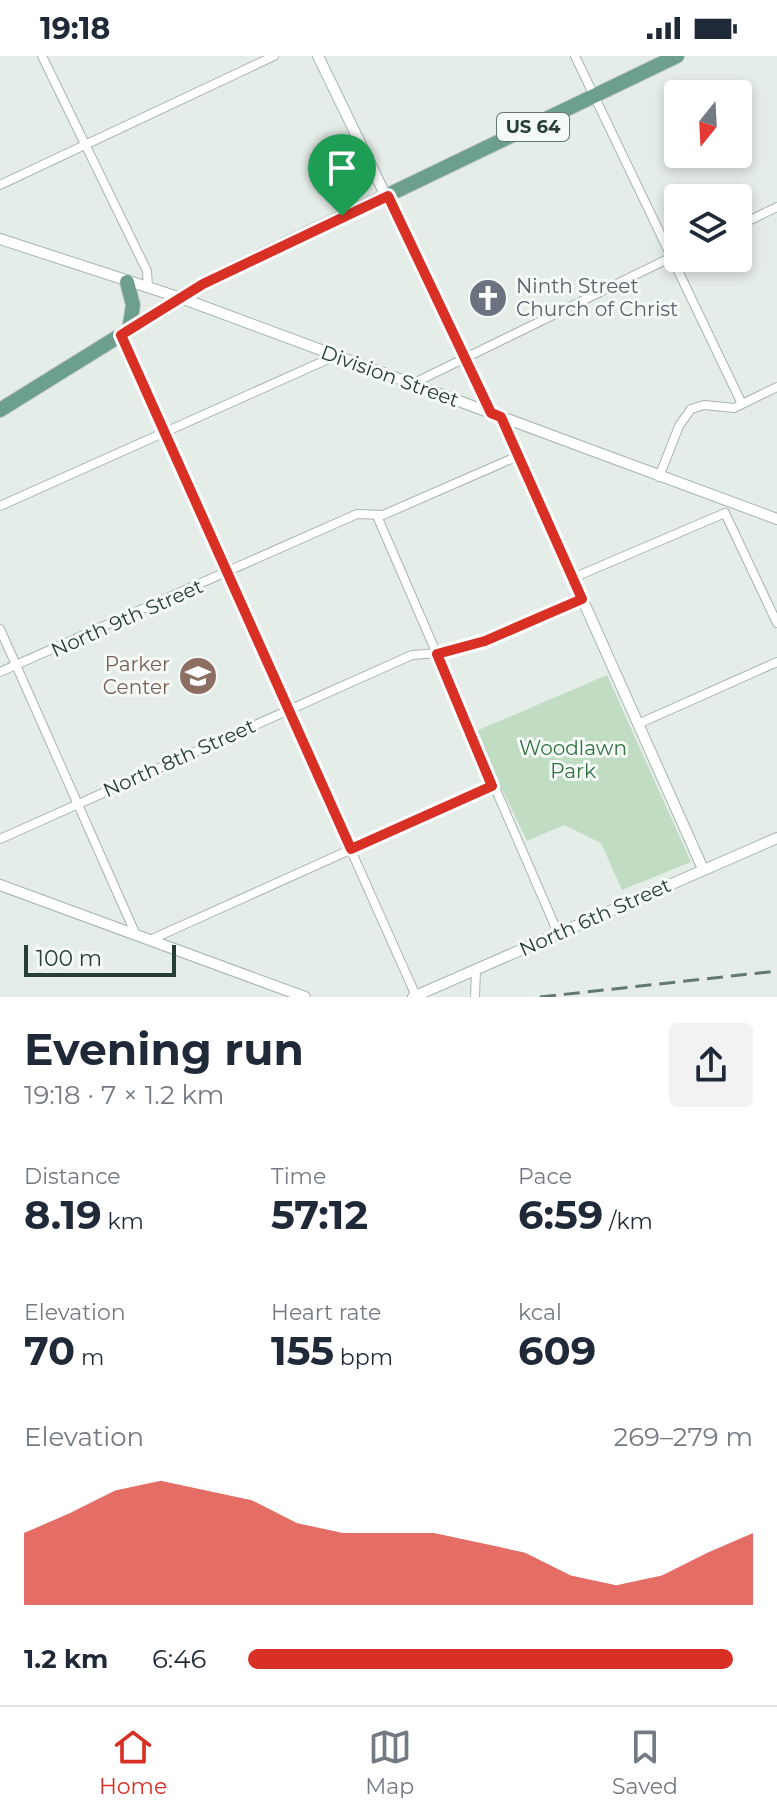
<!DOCTYPE html>
<html lang="en">
<head>
<meta charset="utf-8">
<style>
  body { margin:0; font-family:Montserrat,sans-serif; background:#f2f2f3; color:#1f2937; height:100vh; display:flex; flex-direction:column; font-size:30px; white-space:nowrap }
  * { box-sizing:border-box; margin:0 }
  p { font-size:26px; color:#747a83 }
  .icon { flex:none; width:44px; height:44px; fill:none; stroke:currentColor; stroke-width:2; stroke-linecap:round; stroke-linejoin:round }
  .map { position:relative; height:941px; overflow:hidden }
  .panel { display:flex; flex-direction:column; background:#fff; flex:1 }
  .panel>* { flex:none }
  .needle { width:52px; rotate:198deg }
  .fabs { position:absolute; left:664px; top:24px; display:grid; gap:16px }
  .fabs a { display:grid; place-items:center; width:88px; height:88px; border-radius:8px; background:#fff; box-shadow:0 4px 12px #0003; font-size:40px }
  .scale { position:absolute; left:24px; bottom:20px; width:152px; box-sizing:border-box; padding-left:8px; border:4px solid #253f34; border-top:0; font-size:22px; line-height:28px; white-space:nowrap; color:#253f34; -webkit-text-stroke:6px #f6faf7; paint-order:stroke }
  .pin { position:absolute; display:grid; place-items:center; width:68px; height:68px; color:#fff; margin:-82px -34px; border-radius:50% 50% 50% 0; rotate:-45deg; box-shadow:0 0 8px #0007 }
  .pin .icon { rotate:45deg }
  .round { display:grid; place-items:center; flex:none; width:84px; height:84px; border-radius:8px; background:#f2f2f3 }
  .overview { display:flex; align-items:center; justify-content:space-between; height:136px; padding:0 24px }
  h1 { font-size:44px; font-weight:700; line-height:60px }
  .stats { display:grid; grid-template-columns:repeat(3,1fr); gap:12px; height:136px; padding:8px 24px }
  .stats div { display:grid; align-content:center }
  .stats b { font-size:40px; font-weight:700 }
  .stats small { font-size:22px; font-weight:400 }
  .stats p { font-size:22px }
  .chart { height:224px; padding:16px 24px }
  .chart p { display:flex; justify-content:space-between }
  .chart svg { width:100%; height:144px; margin-top:8px; fill:#d93025; opacity:.7 }
  ul { padding:0 24px; list-style:none; font-size:26px }
  li { display:grid; grid-template-columns:128px 96px 1fr; align-items:center; height:60px }
  li i { height:20px; border-radius:10px; background:#d93025 }
  .status { display:flex; justify-content:space-between; align-items:center; height:56px; padding:0 40px; background:#fff; direction:ltr }
  .status svg { height:22px; fill:currentColor }
  .tabs { display:flex; justify-content:space-around; align-items:center; height:112px; border-top:2px solid #e0e1e3; background:#fff; font-size:22px; color:#747a83 }
  .tabs a { display:grid; justify-items:center; gap:4px }
  .tabs .on { color:#d93025 }
  .map>svg:first-child { display:block }
  .green { fill:#c0ddc4 }
  .lines { fill:none; stroke-linecap:round; stroke-linejoin:round }
  .minor-casing { stroke:#a8b5af; stroke-width:10 }
  .tertiary-casing { stroke:#a8b5af; stroke-width:12 }
  .primary-casing { stroke:#c2c9c6; stroke-width:16 }
  .minor { stroke:#fff; stroke-width:8 }
  .tertiary { stroke:#fff; stroke-width:10 }
  .primary { stroke:#6da08c; stroke-width:14 }
  .rail { stroke:#607a6f; stroke-width:3; stroke-dasharray:16 8; stroke-linecap:butt }
  .route-casing { stroke:#fff; stroke-width:16 }
  .route { stroke:#d93025; stroke-width:10 }
  .labels { text-anchor:middle; dominant-baseline:central; stroke-width:6; stroke-linejoin:round; paint-order:stroke }
  .shield { fill:#f6faf7; stroke:#64776e; stroke-width:2 }
  .shield-label { font-size:18px; font-weight:bold; fill:#253f34 }
  .worship-label { font-size:20px; fill:#5b616d; stroke:#f6faf7; text-anchor:start }
  .street-label { font-size:20px; fill:#253f34; stroke:#f6faf7 }
  .education-label { font-size:20px; fill:#785e54; stroke:#f6faf7; text-anchor:end }
  .park-label { font-size:20px; fill:#327342; stroke:#f6faf7 }
</style>
</head>
<body>
<div class="status"><b>19:18</b><svg viewBox="0 0 49 12"><path d="M0 12V9h3v3zM5 12V6h3v6zM10 12V3h3v9zM15 12V0h3v12zM26 1h20v11H26zM47 4h2v5h-2z"/></svg></div>
<div class="map">
<svg width="777" height="941" viewBox="0 0 777 941">
  <rect width="100%" height="100%" fill="#e5ede9"/>
  <!-- green -->
  <polygon class="green" points="607,619 691,806 622,834 601,787 564,769 527,785 474,676"/>
  <g class="lines">
    <!-- minor casing -->
    <g class="minor-casing">
      <g id="minor">
        <polyline points="42,0 147,215 148,232"/>
        <polyline points="575,0 742,348"/>
        <polyline points="0,129 274,0"/>
        <polyline points="738,170 777,151"/>
        <polyline points="121,279 416,940"/>
        <polyline points="412,328 678,198"/>
        <polyline points="659,421 679,370 691,353 704,349 734,352 777,331"/>
        <polyline points="0,450 335,300"/>
        <polyline points="725,457 777,567"/>
        <polyline points="377,460 558,877"/>
        <polyline points="573,522 725,457"/>
        <polyline points="0,573 136,879"/>
        <polyline points="0,616 357,458 383,459 518,400"/>
        <polyline points="638,668 777,606"/>
        <polyline points="0,783 412,599 453,596 485,585 582,543"/>
        <polyline points="150,884 492,730"/>
        <polyline points="475,941 476,913"/>
      </g>
    </g>
    <!-- tertiary casing -->
    <g class="tertiary-casing">
      <g id="tertiary">
        <polyline points="318,0 491,357"/>
        <polyline points="0,183 181,242 777,463"/>
        <polyline points="501,361 703,813"/>
        <polyline points="0,829 305,941"/>
        <polyline points="413,941 777,782"/>
      </g>
    </g>
    <!-- primary casing -->
    <g class="primary-casing">
      <g id="primary">
        <polyline points="127,226 133,249 129,274"/>
        <polyline points="0,354 203,228 677,0"/>
      </g>
    </g>
    <!-- minor -->
    <use href="#minor" class="minor"/>
    <!-- tertiary -->
    <use href="#tertiary" class="tertiary"/>
    <!-- primary -->
    <use href="#primary" class="primary"/>
    <!-- rail -->
    <polyline class="rail" points="540,941 777,915"/>
  </g>
  <g class="lines">
    <!-- route casing -->
    <g class="route-casing">
      <polygon id="route" points="388,140 491,357 501,361 582,543 485,585 437,598 492,730 351,793 121,279 203,228"/>
    </g>
    <!-- route -->
    <use href="#route" class="route"/>
  </g>
  <!-- icons -->
  <defs>
    <g id="church-disc" transform="scale(2)"><circle r="9.5" fill="#6b7280" stroke="#f6faf7"/><path d="M-1.2-6h2.4v3.5h3.3v2.4h-3.3V6h-2.4V-.1h-3.3v-2.4h3.3Z" fill="#fff"/></g>
    <g id="school-disc" transform="scale(2)"><circle r="9.5" fill="#8d6e63" stroke="#f6faf7"/><path d="M0-5L7-2L0 1L-7-2ZM-4 1L0 2.5L4 1V4Q0 6-4 4Z" fill="#fff"/></g>
  </defs>
  <g fill-rule="evenodd">
    <use href="#church-disc" x="488" y="242"/>
    <use href="#school-disc" x="198" y="620"/>
  </g>
  <g class="labels">
    <!-- shield labels -->
    <rect class="shield" x="497" y="57" width="72" height="28" rx="6"/>
    <g class="shield-label">
      <text x="533" y="71">US 64</text>
    </g>
    <!-- worship labels -->
    <g class="worship-label">
      <text x="516" y="230">Ninth Street<tspan x="516" dy="23">Church of Christ</tspan></text>
    </g>
    <!-- street labels -->
    <g class="street-label">
      <text transform="translate(390 320) rotate(20)">Division Street</text>
      <text transform="translate(127 562) rotate(-24)">North 9th Street</text>
      <text transform="translate(179 702) rotate(-24)">North 8th Street</text>
      <text transform="translate(595 861) rotate(-24)">North 6th Street</text>
    </g>
    <!-- education labels -->
    <g class="education-label">
      <text x="170" y="608">Parker<tspan x="170" dy="23">Center</tspan></text>
    </g>
    <!-- park labels -->
    <g class="park-label">
      <text x="573" y="692">Woodlawn<tspan x="573" dy="23">Park</tspan></text>
    </g>
  </g>
</svg>
<div class="fabs">
<a><svg class="needle" viewBox="-14 -14 28 28"><path d="M0-13l5 13h-10z" fill="#e53935"/><path d="M0 13l5-13h-10z" fill="#747a83"/></svg></a>
<a><svg class="icon" aria-label="layers" viewBox="0 0 24 24"><path d="M12 4l9 5-9 5-9-5zM3 14l9 5 9-5"/></svg></a>
</div>
<div class="scale">100 m</div>
<div class="pin" style="left:342px;top:160px;background:#1e9e55"><svg class="icon" aria-label="arrive" viewBox="0 0 24 24"><path d="M6 21V4h12l-3 4 3 4H6"/></svg></div>
</div>
<section class="panel">
<div class="overview"><div><h1>Evening run</h1><p>19:18 · 7 × 1.2 km</p></div><a class="round"><svg class="icon" aria-label="share" viewBox="0 0 24 24"><path d="M12 15V3M7 8l5-5 5 5M5 13v7h14v-7"/></svg></a></div>
<div class="stats">
<div><p>Distance</p><b>8.19<small> km</small></b></div>
<div><p>Time</p><b>57:12</b></div>
<div><p>Pace</p><b>6:59<small> /km</small></b></div>
</div>
<div class="stats">
<div><p>Elevation</p><b>70<small> m</small></b></div>
<div><p>Heart rate</p><b>155<small> bpm</small></b></div>
<div><p>kcal</p><b>609</b></div>
</div>
<div class="chart"><p><span>Elevation</span>269–279 m</p>
<svg viewBox="0 0 160 44" preserveAspectRatio="none"><path d="M0 44V22L10 16L20 9L30 6L40 9L50 12L60 19L70 22L80 22L90 22L100 25L110 28L120 35L130 38L140 35L150 28L160 22V44z"/></svg>
</div>
<ul>
<li><b>1.2 km</b>6:46<i style="width:96%"></i></li>
</ul>
</section>
<nav class="tabs">
<a class="on"><svg class="icon" aria-label="home" viewBox="0 0 24 24"><path d="M3 11l9-7 9 7M6 9v11h12V9"/></svg>Home</a>
<a><svg class="icon" aria-label="map" viewBox="0 0 24 24"><path d="M3 6l6-2 6 2 6-2v14l-6 2-6-2-6 2zM9 4v14M15 6v14"/></svg>Map</a>
<a><svg class="icon" aria-label="saved" viewBox="0 0 24 24"><path d="M7 4h10v16l-5-4-5 4z"/></svg>Saved</a>
</nav>
</body>
</html>
